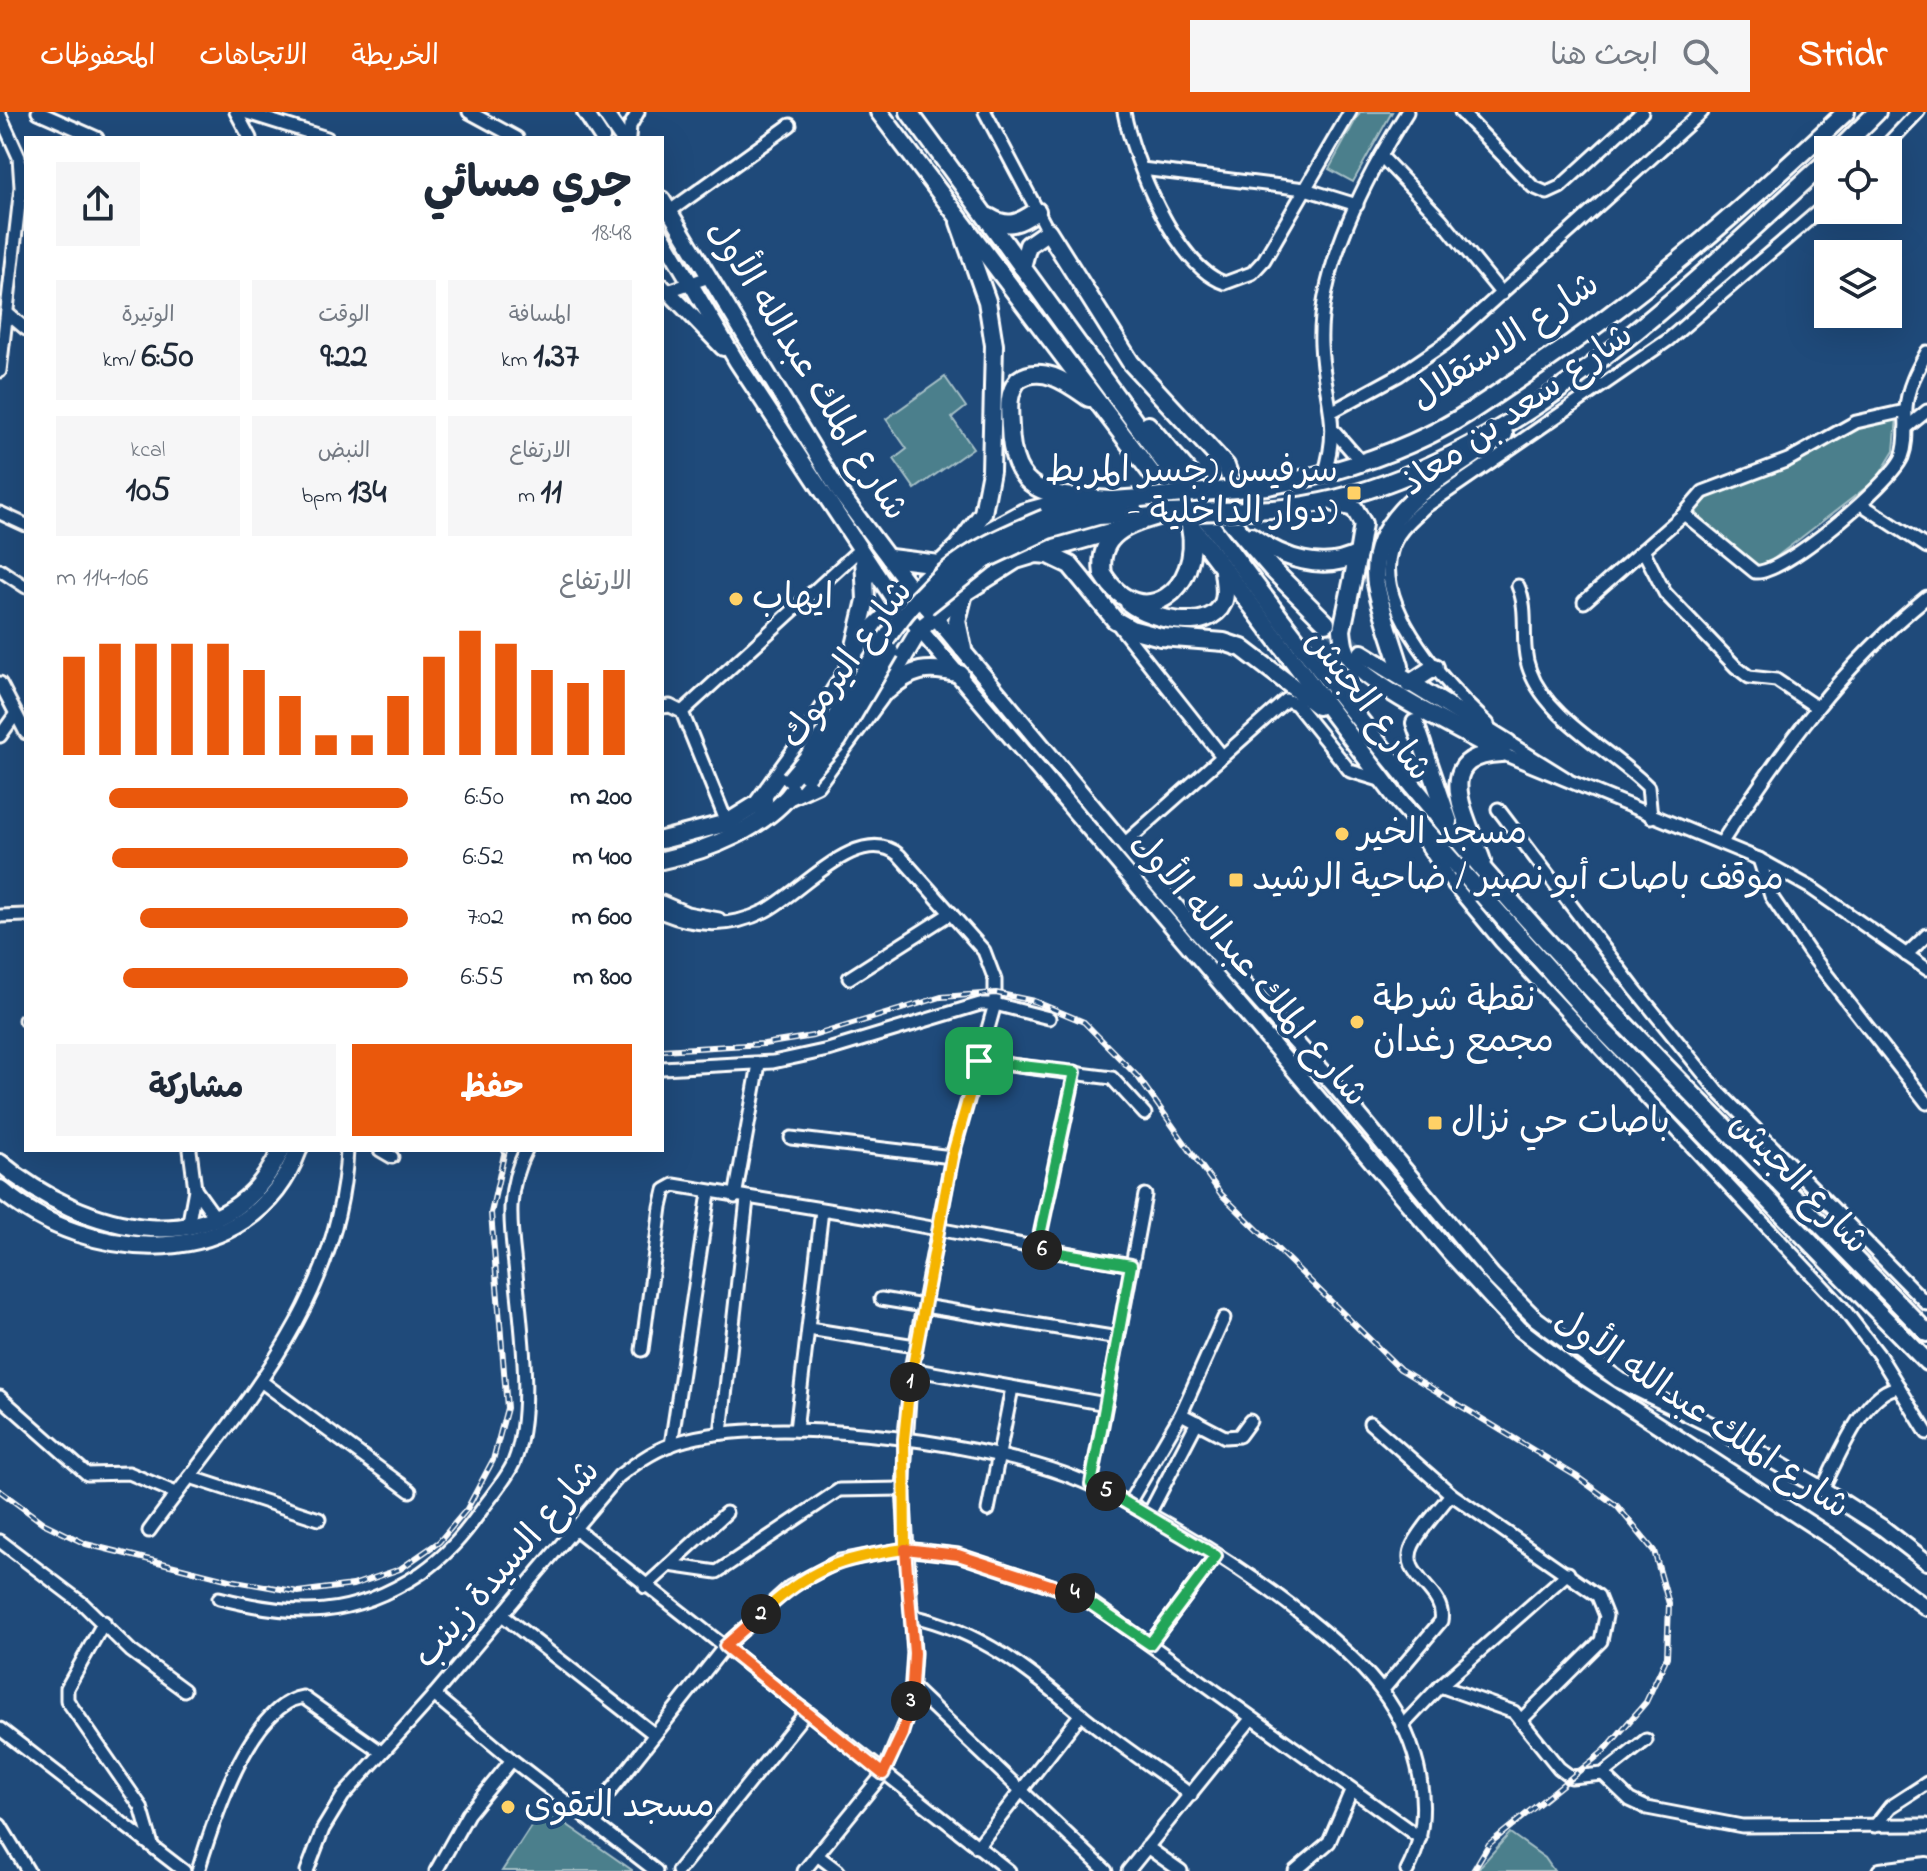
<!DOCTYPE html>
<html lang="ar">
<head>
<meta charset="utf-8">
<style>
  body { margin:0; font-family:"Indie Flower","Playpen Sans Arabic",sans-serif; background:#f6f6f7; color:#1f2937; direction:rtl; height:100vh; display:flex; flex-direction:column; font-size:30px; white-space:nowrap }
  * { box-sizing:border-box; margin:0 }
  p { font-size:26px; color:#747a83 }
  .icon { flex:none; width:44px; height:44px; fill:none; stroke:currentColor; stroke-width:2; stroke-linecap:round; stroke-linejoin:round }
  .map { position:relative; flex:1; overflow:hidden; direction:ltr }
  .panel { position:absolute; left:24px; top:24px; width:640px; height:1016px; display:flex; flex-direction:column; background:#fff; border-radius:0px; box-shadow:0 8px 32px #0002; direction:rtl }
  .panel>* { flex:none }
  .buttons { position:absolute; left:1814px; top:24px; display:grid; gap:16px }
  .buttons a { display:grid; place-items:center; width:88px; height:88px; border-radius:0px; background:#fff; box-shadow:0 8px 32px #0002; font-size:40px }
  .pin { position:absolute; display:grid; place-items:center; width:68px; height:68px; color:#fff; margin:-34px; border-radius:16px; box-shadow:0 4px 12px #0006 }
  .km { position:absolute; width:40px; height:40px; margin:-20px; border-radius:50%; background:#222; color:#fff; font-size:22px; line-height:40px; text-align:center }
  .round { display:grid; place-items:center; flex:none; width:84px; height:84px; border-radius:0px; background:#f6f6f7 }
  .headline { display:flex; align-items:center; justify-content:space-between; height:136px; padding:0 32px }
  h1 { font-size:44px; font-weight:700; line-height:60px }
  .metrics { display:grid; grid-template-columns:repeat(3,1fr); gap:12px; height:136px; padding:8px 32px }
  .metrics div { display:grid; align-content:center; border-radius:0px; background:#f6f6f7; text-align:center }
  .metrics b { font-size:34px; font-weight:700 }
  .metrics small { font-size:22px; font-weight:400 }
  .metrics p { font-size:22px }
  .chart { height:224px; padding:16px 32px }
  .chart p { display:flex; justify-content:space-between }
  .chart svg { width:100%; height:144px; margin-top:8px; stroke:#ea580c; stroke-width:6 }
  .button { display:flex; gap:16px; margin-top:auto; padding:16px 32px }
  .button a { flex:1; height:92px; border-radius:0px; background:#ea580c; color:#fff; font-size:32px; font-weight:700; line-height:92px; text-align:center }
  .button a+a { background:#f6f6f7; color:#1f2937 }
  ul { padding:0 32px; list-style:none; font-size:26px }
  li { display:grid; grid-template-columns:128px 96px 1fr; align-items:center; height:60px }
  li i { height:20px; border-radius:10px; background:#ea580c }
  header { display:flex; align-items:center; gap:48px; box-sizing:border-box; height:112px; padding:0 40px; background:#ea580c; color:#fff }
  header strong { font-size:38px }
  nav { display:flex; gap:44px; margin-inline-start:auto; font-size:28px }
  .search { width:560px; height:72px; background:#f6f6f7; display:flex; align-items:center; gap:20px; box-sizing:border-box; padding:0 28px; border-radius:0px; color:#747a83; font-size:30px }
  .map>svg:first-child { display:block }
  .green { fill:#4b7f8c; stroke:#a5bfc6; stroke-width:2 }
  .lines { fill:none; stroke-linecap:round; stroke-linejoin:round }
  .highway-tunnel { stroke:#41658e; stroke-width:16; stroke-dasharray:16 8; stroke-linecap:butt }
  .minor-casing { stroke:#fff; stroke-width:17 }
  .major-casing { stroke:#fff; stroke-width:20 }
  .highway-casing { stroke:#fff; stroke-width:22 }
  .minor { stroke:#1f4a7a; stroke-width:11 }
  .major { stroke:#1f4a7a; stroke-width:14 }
  .highway { stroke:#1f4a7a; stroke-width:16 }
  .rail-casing { stroke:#fff; stroke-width:6 }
  .rail { stroke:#1f4a7a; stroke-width:3; stroke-dasharray:9; stroke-linecap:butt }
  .highway-bridge-casing { stroke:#fff; stroke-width:22; stroke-linecap:butt }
  .highway-bridge { stroke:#1f4a7a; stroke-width:16 }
  .split-1-casing { stroke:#fff; stroke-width:16 }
  .split-2-casing { stroke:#fff; stroke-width:16 }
  .split-3-casing { stroke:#fff; stroke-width:16 }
  .split-4-casing { stroke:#fff; stroke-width:16 }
  .split-5-casing { stroke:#fff; stroke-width:16 }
  .split-6-casing { stroke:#fff; stroke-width:16 }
  .split-7-casing { stroke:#fff; stroke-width:16 }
  .split-1 { stroke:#f5b400; stroke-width:10 }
  .split-2 { stroke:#f5b400; stroke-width:10 }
  .split-3 { stroke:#f0652b; stroke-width:10 }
  .split-4 { stroke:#f0652b; stroke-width:10 }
  .split-5 { stroke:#22a559; stroke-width:10 }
  .split-6 { stroke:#22a559; stroke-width:10 }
  .split-7 { stroke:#22a559; stroke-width:10 }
  .poi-dot { fill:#ffd166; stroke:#1f4a7a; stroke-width:3 }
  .labels { text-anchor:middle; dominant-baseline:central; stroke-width:8; stroke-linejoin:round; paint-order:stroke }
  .street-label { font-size:36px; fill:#fff; stroke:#1f4a7a }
  .poi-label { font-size:36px; fill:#fff; stroke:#1f4a7a; text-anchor:start }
</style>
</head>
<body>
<header>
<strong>Stridr</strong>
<div class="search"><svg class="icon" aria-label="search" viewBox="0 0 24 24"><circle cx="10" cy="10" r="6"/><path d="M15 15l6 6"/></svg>ابحث هنا</div>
<nav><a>الخريطة</a><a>الاتجاهات</a><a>المحفوظات</a></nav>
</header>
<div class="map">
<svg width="1927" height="1759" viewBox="0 0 1927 1759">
  <rect width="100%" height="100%" fill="#1f4a7a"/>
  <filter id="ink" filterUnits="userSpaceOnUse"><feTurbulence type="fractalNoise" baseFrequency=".0125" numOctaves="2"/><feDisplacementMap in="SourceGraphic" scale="16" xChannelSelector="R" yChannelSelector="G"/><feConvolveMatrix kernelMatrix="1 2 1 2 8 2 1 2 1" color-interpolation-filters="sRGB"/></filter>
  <g filter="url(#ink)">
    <!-- green -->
    <g class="green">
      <polygon points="1360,0 1392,0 1353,70 1329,57"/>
      <polygon points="945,265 966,295 952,306 973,336 915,377 894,347 907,337 886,307"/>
      <polygon points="1897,305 1894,339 1877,367 1762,456 1753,455 1748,446 1691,401 1718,377 1793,343 1845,311"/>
      <polygon points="543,1696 632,1758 632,1759 502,1759"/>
      <polygon points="1510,1721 1545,1746 1554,1759 1476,1759"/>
    </g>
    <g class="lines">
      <!-- highway-tunnel -->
      <polyline class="highway-tunnel" points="1326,511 1362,541"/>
      <!-- minor casing -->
      <g class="minor-casing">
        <g id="minor">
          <polyline points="38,0 97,26"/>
          <polyline points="236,0 250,26"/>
          <polyline points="244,0 327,26"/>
          <polyline points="469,0 517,26"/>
          <polyline points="985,0 1048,119"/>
          <path d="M1124 0C1133 48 1176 155 1225 171L1252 161 1264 148 1350 0"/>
          <polyline points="1461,0 1533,75 1547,81 1560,75 1642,0"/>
          <polyline points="0,3 19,45 21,75 0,259"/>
          <polyline points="629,26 630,14 638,0"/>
          <polyline points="1882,38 1918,0"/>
          <polyline points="1381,44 1441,107 1502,182"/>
          <polyline points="1142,57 1305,77 1357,93"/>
          <polyline points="670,99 790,13"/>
          <polyline points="662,172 668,179 709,165"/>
          <polyline points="8,202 26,217"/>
          <polyline points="1331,300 1399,263 1446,231 1702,0"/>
          <polyline points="1906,316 1927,299"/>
          <polyline points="1335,320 1361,350"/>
          <path d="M1324 363C1342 308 1323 285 1321 232 1318 156 1367 63 1407 0"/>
          <polyline points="1861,392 1927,435"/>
          <polyline points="0,401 26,413"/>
          <polyline points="1684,402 1703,380 1788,348 1856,310 1905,299"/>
          <polyline points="0,458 26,475"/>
          <path d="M1518 474C1530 501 1519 531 1530 559 1547 607 1614 640 1648 675L1651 705"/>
          <polyline points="1584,490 1643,438"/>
          <polyline points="1120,515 1222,644"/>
          <polyline points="0,571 26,621"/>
          <polyline points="662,595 670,594 682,600 727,711"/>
          <path d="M1816 595 1776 568 1749 565 1736 555 1665 481 1643 438 1684 402 1755 460C1782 464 1890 372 1902 345 1908 330 1905 313 1906 297 1907 276 1917 258 1927 240"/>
          <polyline points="682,600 859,438"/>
          <path d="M1488 612C1450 577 1374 496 1391 439 1396 420 1411 408 1425 395L1668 228 1828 91"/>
          <polyline points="0,624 15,603"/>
          <polyline points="1503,627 1567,667"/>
          <polyline points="1501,641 1759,747 1811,776 1927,857"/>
          <polyline points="1498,697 1634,876 1717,978 1927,1192"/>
          <polyline points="1417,719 1449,767 1501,830 1842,1195 1879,1243 1927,1321"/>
          <path d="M1722 730C1780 640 1842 553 1927 485"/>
          <polyline points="1124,732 1286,588 1296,592 1350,659 1383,669"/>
          <polyline points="1759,747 1771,784 1809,840 1927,991"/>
          <polyline points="662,790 687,801 719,807"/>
          <path d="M662 801C696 815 731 816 765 799 801 781 859 710 899 743L984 839 995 868V892L952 1045 911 1257 903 1377 914 1541 910 1598 883 1662 804 1759"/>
          <polyline points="0,804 26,803"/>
          <polyline points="1906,843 1927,823"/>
          <polyline points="849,866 951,801"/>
          <polyline points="25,908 26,908"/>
          <polyline points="979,949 1112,966 1145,1002"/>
          <polyline points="662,956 773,950 828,938 980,892 995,892 1049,906"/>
          <polyline points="791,1026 952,1045"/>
          <polyline points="380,1038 392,1045"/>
          <polyline points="195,1077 215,1105"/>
          <polyline points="735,1085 759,952"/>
          <polyline points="188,1115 195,1077 190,1038"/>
          <polyline points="1037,1137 1075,960"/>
          <polyline points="881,1187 1118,1226"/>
          <polyline points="809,1217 915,1234"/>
          <polyline points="642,1238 661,1095 665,1078 674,1073 883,1107 1131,1153"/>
          <polyline points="911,1257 1106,1292"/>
          <polyline points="262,1270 410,1379"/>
          <polyline points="0,1285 87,1362 129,1361 176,1381"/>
          <polyline points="1181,1302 1225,1325 1239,1324 1250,1309"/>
          <polyline points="1370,1311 1451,1382 1598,1484 1606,1504 1601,1529 1522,1607"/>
          <polyline points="796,1318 822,1098"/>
          <polyline points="721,1321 747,1087"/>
          <polyline points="671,1333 709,1081"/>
          <polyline points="190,1365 319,1407"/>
          <polyline points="1091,1372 1145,1083"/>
          <path d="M1822 1377C1838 1348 1863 1279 1899 1275"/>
          <polyline points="1129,1391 1181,1302 1224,1206"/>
          <polyline points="988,1398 1012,1276"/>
          <polyline points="1149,1402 1197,1310"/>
          <polyline points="573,1415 1009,1759"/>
          <path d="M149 1419C235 1300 340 1195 347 1038"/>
          <polyline points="0,1429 83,1492 131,1539 184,1578"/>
          <polyline points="669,1453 717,1460 839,1378 903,1377"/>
          <polyline points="645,1475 726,1401"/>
          <path d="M219 1486C297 1506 351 1507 421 1461 446 1444 463 1424 480 1400 491 1384 506 1368 514 1350 534 1301 521 1214 516 1162 511 1116 504 1081 526 1038"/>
          <polyline points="502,1503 654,1622"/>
          <path d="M912 1504C980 1519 1029 1558 1081 1602 1116 1631 1155 1656 1191 1683"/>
          <polyline points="104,1510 67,1576 67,1588 141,1695 152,1733"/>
          <polyline points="1150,1532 1216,1444"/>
          <polyline points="1440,1574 1514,1600 1559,1656 1571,1665 1603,1662 1646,1628"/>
          <polyline points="914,1577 1106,1759"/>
          <path d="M1382 1579 1441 1509C1447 1478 1397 1464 1413 1433 1422 1415 1439 1398 1451 1382"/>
          <polyline points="434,1583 512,1648 656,1759"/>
          <polyline points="1402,1614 1440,1574 1568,1461"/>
          <polyline points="0,1617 184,1759"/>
          <polyline points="1603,1662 1630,1688 1647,1696 1742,1714 1927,1713"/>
          <polyline points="589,1706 725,1534 790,1475 839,1449 905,1437 958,1443 1082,1484 1420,1726"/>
          <polyline points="0,1713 28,1759"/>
          <polyline points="1875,1714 1890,1695 1927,1671"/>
          <polyline points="977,1735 1081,1602"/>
          <polyline points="1147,1735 1181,1759"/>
          <polyline points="817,1743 838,1759"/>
          <path d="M198 1759C212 1713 249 1594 303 1585L381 1640"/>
          <path d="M307 1759 323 1717 343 1684 434 1583 619 1364C635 1352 651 1340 670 1333 760 1299 973 1329 1064 1362 1152 1394 1325 1503 1381 1578 1419 1629 1438 1700 1407 1759"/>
          <polyline points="436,1759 468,1702 512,1648"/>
          <polyline points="678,1759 806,1600"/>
          <polyline points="1128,1759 1251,1607"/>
          <polyline points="1295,1759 1329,1730 1351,1679"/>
        </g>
      </g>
      <!-- major casing -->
      <g class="major-casing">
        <g id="major">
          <polyline points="585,0 602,26"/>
          <polyline points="604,0 622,26"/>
          <polyline points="662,87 840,381 911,476 1198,821 1334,973 1492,1163 1535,1206 1619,1268 1711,1313 1822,1377 1883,1416 1927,1450"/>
          <polyline points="662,123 737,250 892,485 1449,1140 1519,1216 1575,1259 1835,1428 1927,1496"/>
          <polyline points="668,179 723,236"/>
          <polyline points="1880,1759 1927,1753"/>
        </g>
      </g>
      <!-- highway casing -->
      <g class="highway-casing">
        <g id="highway">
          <polyline points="879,0 1398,688 1603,918 1927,1250"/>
          <path d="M909 0C1088 242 1259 492 1453 722 1601 898 1768 1056 1927 1221"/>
          <polyline points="1839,38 1877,0"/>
          <path d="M989 105C1009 117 1019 111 1037 99"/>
          <polyline points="1022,155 1028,133 1048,119 1131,251 1226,354 1230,365 1228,376"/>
          <path d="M1089 286C1069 272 1042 251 1018 268 1007 282 1009 298 1010 315 1012 387 1054 384 1113 388"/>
          <polyline points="1148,313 1272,457 1326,511"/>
          <path d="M1268 374C1323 364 1378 348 1429 323 1462 307 1492 285 1522 265 1639 188 1744 96 1846 0"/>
          <path d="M1274 397C1486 379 1678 184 1828 48"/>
          <path d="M1168 401C1135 411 1096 418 1103 462 1142 525 1203 476 1190 415"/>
          <polyline points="1045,406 1113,388 1140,386"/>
          <polyline points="1048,418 1098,404 1148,401"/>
          <path d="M1251 424C1282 446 1323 461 1358 442L1363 412 1354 396 1335 391"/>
          <polyline points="969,430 1024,400 1072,387"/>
          <polyline points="1040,440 1117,418"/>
          <path d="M1358 442 1342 518C1343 529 1344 539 1351 548 1370 575 1468 622 1501 641"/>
          <polyline points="890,446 939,452"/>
          <path d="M1129 491C1149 507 1209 522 1223 491 1227 482 1224 469 1223 459"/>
          <polyline points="855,534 866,488 864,445"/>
          <polyline points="963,537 957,509 964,481"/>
          <polyline points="1362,541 1508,631"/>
          <path d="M1400 554C1392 527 1381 499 1376 472 1365 397 1455 360 1504 322"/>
          <polyline points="1409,572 1435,555"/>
          <path d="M887 579C912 556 927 554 960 562"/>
          <polyline points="1415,611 1449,710"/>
          <polyline points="790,684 816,672 880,585 920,517 964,481 1016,448 1036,442 1049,443 1070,453 1115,508 1131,517 1161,525 1224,530 1242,536 1318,594"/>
          <polyline points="756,694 808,622 875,514 958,435 983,401 991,359 994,233 987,189 959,110"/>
          <polyline points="662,728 727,711 764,688"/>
          <path d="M662 748C709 738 766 716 795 676"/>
          <path d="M1482 749C1468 707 1428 644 1501 641"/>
          <path d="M0 1051C82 1120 225 1160 281 1038"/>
          <path d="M0 1077C87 1153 252 1164 298 1038"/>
        </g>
      </g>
      <!-- minor -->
      <use href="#minor" class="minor"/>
      <!-- major -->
      <use href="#major" class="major"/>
      <!-- highway -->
      <use href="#highway" class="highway"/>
      <!-- rail casing -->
      <g class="rail-casing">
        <g id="rail">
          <polyline points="662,938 764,932 813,924 941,885 996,881 1034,889 1084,910 1138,965 1221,1082 1400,1257 1576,1364 1617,1394 1654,1439 1669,1492 1667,1545 1646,1590 1604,1639 1489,1732 1473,1759"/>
          <polyline points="0,1379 43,1411 86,1432 230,1468 298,1480 353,1473 400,1457 439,1430 467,1397 493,1348 507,1296 491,1101 505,1038"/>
        </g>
      </g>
      <!-- rail -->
      <use href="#rail" class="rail"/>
      <!-- highway-bridge casing -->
      <g class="highway-bridge-casing">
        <g id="highway-bridge">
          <polyline points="1140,386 1268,374"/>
          <polyline points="1168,401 1274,397"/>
          <polyline points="927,494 986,447 1048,418"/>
          <polyline points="807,663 838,628 890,540"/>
          <path d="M790 667C847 603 877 518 943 462 973 436 1010 421 1045 406"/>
        </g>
      </g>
      <!-- highway-bridge -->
      <use href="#highway-bridge" class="highway-bridge"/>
    </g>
  </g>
  <g class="lines" filter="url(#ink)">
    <!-- split-1 casing -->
    <g class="split-1-casing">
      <polyline id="split-1" points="910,1270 952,1045 979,949"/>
    </g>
    <!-- split-2 casing -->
    <g class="split-2-casing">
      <path id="split-2" d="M761 1502C809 1457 840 1446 905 1437L904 1327 910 1270"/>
    </g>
    <!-- split-3 casing -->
    <g class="split-3-casing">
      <polyline id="split-3" points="761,1502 725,1534 883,1662 902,1622 911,1589"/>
    </g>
    <!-- split-4 casing -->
    <g class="split-4-casing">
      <polyline id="split-4" points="911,1589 914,1541 905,1437 958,1443 1075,1481"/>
    </g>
    <!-- split-5 casing -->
    <g class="split-5-casing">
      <polyline id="split-5" points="1075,1481 1150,1532 1216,1444 1106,1379"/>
    </g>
    <!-- split-6 casing -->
    <g class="split-6-casing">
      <polyline id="split-6" points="1042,1138 1131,1153 1091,1372 1106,1379"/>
    </g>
    <!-- split-7 casing -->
    <g class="split-7-casing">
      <polyline id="split-7" points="979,949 1075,960 1037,1137 1042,1138"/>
    </g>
    <!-- split-1 -->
    <use href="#split-1" class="split-1"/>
    <!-- split-2 -->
    <use href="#split-2" class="split-2"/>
    <!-- split-3 -->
    <use href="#split-3" class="split-3"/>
    <!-- split-4 -->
    <use href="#split-4" class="split-4"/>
    <!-- split-5 -->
    <use href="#split-5" class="split-5"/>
    <!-- split-6 -->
    <use href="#split-6" class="split-6"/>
    <!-- split-7 -->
    <use href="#split-7" class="split-7"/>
  </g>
  <!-- markers -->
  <g class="poi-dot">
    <rect x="1346" y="373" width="16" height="16" rx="4"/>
    <circle cx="736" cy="487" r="8"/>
    <circle cx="1342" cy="722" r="8"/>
    <rect x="1228" y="760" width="16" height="16" rx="4"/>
    <circle cx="1357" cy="910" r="8"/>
    <rect x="1427" y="1003" width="16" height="16" rx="4"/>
    <circle cx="508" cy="1695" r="8"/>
  </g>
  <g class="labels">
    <!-- street labels -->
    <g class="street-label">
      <text transform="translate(1506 231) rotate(-34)">شارع الاستقلال</text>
      <text transform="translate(806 259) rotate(58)">شارع الملك عبدالله الأول</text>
      <text transform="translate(1518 299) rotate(-35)">شارع سعد بن معاذ</text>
      <text transform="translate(848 553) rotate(-54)">شارع اليرموك</text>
      <text transform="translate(1367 594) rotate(52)">شارع الجيش</text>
      <text transform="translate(1248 858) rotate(50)">شارع الملك عبدالله الأول</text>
      <text transform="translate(1798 1072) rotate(46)">شارع الجيش</text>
      <text transform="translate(1701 1303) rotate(34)">شارع الملك عبدالله الأول</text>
      <text transform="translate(508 1453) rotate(-49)">شارع السيدة زينب</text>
    </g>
    <!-- poi labels -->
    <g class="poi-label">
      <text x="1338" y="360" text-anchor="end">سرفيس (جسر المربط<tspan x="1338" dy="41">- دوار الداخلية)</tspan></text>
      <text x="752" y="487">ايهاب</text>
      <text x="1358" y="722">مسجد الخير</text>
      <text x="1252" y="768">موقف باصات أبو نصير / ضاحية الرشيد</text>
      <text x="1373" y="889">نقطة شرطة<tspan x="1373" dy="41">مجمع رغدان</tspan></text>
      <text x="1451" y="1011">باصات حي نزال</text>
      <text x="524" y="1695">مسجد التقوى</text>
    </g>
  </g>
</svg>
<div class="buttons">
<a><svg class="icon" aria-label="locate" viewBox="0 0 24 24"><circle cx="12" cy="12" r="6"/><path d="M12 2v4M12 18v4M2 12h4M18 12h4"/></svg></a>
<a><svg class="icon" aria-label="layers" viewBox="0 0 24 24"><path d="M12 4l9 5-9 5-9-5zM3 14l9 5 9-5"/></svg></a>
</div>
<div class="pin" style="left:979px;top:949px;background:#1e9e55"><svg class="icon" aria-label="arrive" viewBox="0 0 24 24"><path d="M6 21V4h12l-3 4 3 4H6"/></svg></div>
<b class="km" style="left:910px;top:1270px">1</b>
<b class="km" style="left:761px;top:1502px">2</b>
<b class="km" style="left:911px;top:1589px">3</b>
<b class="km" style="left:1075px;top:1481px">4</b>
<b class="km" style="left:1106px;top:1379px">5</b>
<b class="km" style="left:1042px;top:1138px">6</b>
<section class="panel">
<div class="headline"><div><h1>جري مسائي</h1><p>18:48</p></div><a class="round"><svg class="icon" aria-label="share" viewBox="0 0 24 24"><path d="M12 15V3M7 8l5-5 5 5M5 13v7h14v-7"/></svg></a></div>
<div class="metrics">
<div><p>المسافة</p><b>1.37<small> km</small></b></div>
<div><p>الوقت</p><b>9:22</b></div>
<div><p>الوتيرة</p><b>6:50<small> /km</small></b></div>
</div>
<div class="metrics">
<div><p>الارتفاع</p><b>11<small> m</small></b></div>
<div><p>النبض</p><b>134<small> bpm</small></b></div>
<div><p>kcal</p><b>105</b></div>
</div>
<div class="chart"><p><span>الارتفاع</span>106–114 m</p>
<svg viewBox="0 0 160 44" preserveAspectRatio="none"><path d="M5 44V14M15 44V10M25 44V10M35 44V10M45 44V10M55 44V18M65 44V26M75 44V38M85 44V38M95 44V26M105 44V14M115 44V6M125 44V10M135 44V18M145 44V22M155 44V18"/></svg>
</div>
<ul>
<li><b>200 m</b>6:50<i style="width:85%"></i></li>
<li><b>400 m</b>6:52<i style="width:84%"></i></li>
<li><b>600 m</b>7:02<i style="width:76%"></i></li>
<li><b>800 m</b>6:55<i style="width:81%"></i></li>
</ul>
<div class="button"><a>حفظ</a><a>مشاركة</a></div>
</section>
</div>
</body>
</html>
